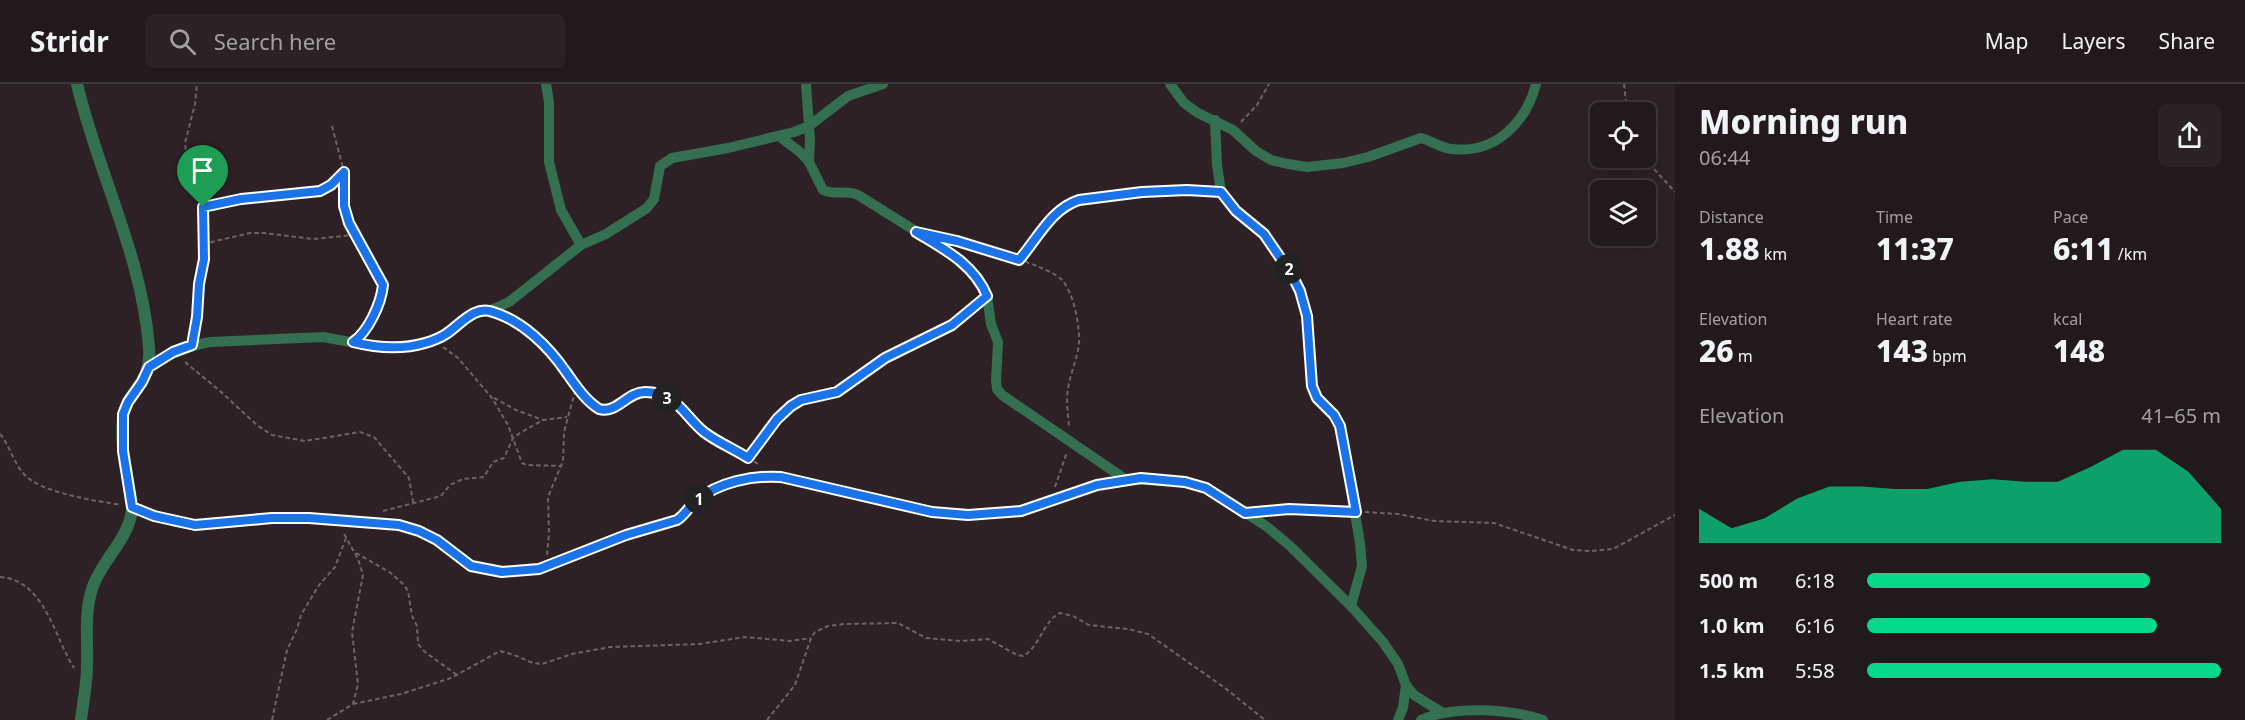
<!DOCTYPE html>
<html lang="en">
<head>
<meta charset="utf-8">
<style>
  body { margin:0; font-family:"Noto Sans",sans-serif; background:#2a2225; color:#f1f3f6; height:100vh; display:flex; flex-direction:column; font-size:22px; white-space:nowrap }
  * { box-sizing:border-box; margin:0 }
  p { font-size:20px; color:#a2a0a3 }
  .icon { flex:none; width:33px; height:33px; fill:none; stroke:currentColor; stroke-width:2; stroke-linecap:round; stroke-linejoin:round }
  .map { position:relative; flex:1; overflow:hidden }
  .sheet { display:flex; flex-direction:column; background:#22191c; width:570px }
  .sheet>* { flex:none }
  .tools { position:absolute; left:1590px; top:18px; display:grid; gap:12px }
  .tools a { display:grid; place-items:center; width:66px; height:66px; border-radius:9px; background:#22191c; box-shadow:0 3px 15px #0003,0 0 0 2px #3f383b; font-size:30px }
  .pin { position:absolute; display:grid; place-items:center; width:51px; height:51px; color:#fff; margin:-62px -26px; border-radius:50% 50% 50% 0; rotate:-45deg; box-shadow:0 0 6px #0007 }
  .pin .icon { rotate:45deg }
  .km { position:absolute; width:30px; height:30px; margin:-15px; border-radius:50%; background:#222; color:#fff; font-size:16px; line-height:30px; text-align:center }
  .round { display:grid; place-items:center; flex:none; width:63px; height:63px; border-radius:9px; background:#2a2225 }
  .summary { display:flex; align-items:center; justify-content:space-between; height:102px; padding:0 24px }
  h1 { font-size:33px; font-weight:800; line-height:45px }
  .metrics { display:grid; grid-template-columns:repeat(3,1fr); gap:9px; height:102px; padding:6px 24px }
  .metrics div { display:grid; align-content:center }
  .metrics b { font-size:30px; font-weight:800 }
  .metrics small { font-size:16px; font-weight:400 }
  .metrics p { font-size:16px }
  .chart { height:168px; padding:12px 24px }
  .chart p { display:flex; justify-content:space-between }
  .chart svg { width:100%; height:108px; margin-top:6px; fill:#06d98b; opacity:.7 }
  ul { padding:0 24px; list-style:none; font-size:20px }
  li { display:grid; grid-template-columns:96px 72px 1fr; align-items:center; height:45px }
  li i { height:15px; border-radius:8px; background:#06d98b }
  header { display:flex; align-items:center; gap:36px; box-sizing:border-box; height:84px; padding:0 30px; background:#22191c; border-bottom:2px solid #3f383b }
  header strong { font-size:28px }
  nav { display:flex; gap:33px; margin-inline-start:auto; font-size:21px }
  .search { width:420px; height:54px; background:#2a2225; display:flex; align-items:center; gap:15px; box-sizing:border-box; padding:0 21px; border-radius:9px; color:#a2a0a3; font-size:22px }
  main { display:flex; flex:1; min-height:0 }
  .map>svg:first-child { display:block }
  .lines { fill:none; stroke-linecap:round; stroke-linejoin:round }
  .path { stroke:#6e6468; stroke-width:2; stroke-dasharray:4.5 3; stroke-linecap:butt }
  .minor { stroke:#336f50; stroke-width:10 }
  .tertiary { stroke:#336f50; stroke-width:12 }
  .route-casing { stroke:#fff; stroke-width:12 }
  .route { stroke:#1a73e8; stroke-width:8 }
</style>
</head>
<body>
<header>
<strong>Stridr</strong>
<div class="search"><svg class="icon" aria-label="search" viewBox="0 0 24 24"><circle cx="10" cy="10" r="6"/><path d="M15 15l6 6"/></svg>Search here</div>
<nav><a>Map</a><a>Layers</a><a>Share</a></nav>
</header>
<main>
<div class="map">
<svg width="1675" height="636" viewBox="0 0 1675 636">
  <rect width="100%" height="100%" fill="#2d2126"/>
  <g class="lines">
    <!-- path -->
    <g class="path">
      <polyline points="1624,0 1627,28"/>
      <polyline points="1241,38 1257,21 1269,0"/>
      <polyline points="332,42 344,88 346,130 383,201 380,214 364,248"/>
      <polyline points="1644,74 1675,108"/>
      <polyline points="203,124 241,115 320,107 331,101 344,88"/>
      <path d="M953 156C975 161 1046 181 1061 195 1074 208 1080 243 1079 260 1077 276 1070 290 1068 305 1066 317 1068 330 1069 342"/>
      <polyline points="203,160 250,149 264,149 313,155 354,151"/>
      <path d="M1019 176C1038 154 1051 124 1079 116L1142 108H1211"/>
      <path d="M504 233C529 246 548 264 565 287 574 299 583 316 598 324 616 334 630 302 656 310 685 319 684 333 705 349 721 361 742 370 760 381"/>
      <polyline points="194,249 199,200 205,175 205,133 196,98 187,77 185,59 195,20 197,0"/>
      <polyline points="443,263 458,274 492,314 508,341 522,379 527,381 562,382"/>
      <polyline points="185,278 220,307 258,342 272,351 305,357 360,348 374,353 409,394 413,418"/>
      <polyline points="494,314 516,326 543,336"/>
      <path d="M0 350C10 362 13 378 24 390 40 409 97 417 121 421"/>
      <polyline points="748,374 777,335 791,323 801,316 837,308 884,274 953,241 977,221"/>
      <polyline points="1055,403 1067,368"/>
      <polyline points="383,427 441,412 450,401 463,395 484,393 493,378 504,374 513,354 520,349 543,336 567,333"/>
      <polyline points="1267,428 1289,425 1345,427"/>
      <polyline points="1365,428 1398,430 1434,437 1494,439 1573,466 1591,467 1613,465 1675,431"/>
      <polyline points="356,469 391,489 404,501 408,507 412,532 417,542 418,560 425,568 457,591"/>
      <polyline points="547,471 549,449 548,413 563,377 564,348 576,304"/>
      <path d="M0 493C45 496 54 553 74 584"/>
      <polyline points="353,620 401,610 451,594 500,567 514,571 533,579 542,580 572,570 610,563 699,560 745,553 790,557 811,554"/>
      <polyline points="272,636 287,566 297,545 301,531 319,501 335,483 346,454"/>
      <polyline points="327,636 353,620 358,600 352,548 363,491 358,475 343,448"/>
      <path d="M767 636 795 601 811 554 815 548 828 542 844 540 898 539 926 554 961 557 988 555 1017 571 1023 572C1040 563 1043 537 1060 529L1073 532 1089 541 1128 545 1148 550 1225 604 1265 636"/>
    </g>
    <!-- minor -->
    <g class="minor">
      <polyline points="546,0 549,18 549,78 561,126 581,161"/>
      <polyline points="806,0 810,56 809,78"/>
      <path d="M1170 0 1184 19 1198 29 1233 46 1256 67 1271 76 1288 80 1307 83 1343 79 1368 73 1421 54C1432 57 1441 64 1452 65 1495 70 1526 39 1536 0"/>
      <polyline points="1215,36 1217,81 1221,108 1236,127 1264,150 1292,191 1300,207 1307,233 1312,302 1317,314 1334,331 1340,342 1360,459 1362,482 1351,522"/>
      <path d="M779 52 800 68 809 78 823 106C835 112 846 105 858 111L946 166 963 178 979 195 987 212 991 240 998 258 996 297 997 305 1002 311 1125 395"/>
      <path d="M149 283C169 271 187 262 210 258L323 253 372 262 399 264 425 259 445 251 470 231 491 226 509 218 581 161 606 150 647 124 654 115 660 82 672 74 728 64 794 48 809 42 848 12 883 0"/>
      <path d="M132 423 175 438 195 441 272 434H309L399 441 419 447 437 456 471 482 502 488 539 485 626 451 677 436C686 430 690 421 698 416 721 398 752 391 781 393L932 428 968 431 1021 427 1097 401 1125 395 1185 398 1206 404 1266 442 1289 461 1351 522 1383 558 1398 580 1406 601 1414 611 1443 629"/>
      <polyline points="1398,636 1403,624 1406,601"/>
      <path d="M1421 636C1453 621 1511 625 1543 636"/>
    </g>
    <!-- tertiary -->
    <path class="tertiary" d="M77 0C98 89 142 172 149 263 152 302 126 305 123 334 120 356 125 379 129 402 130 409 132 417 132 424 130 455 101 476 92 505 84 529 88 557 87 582 87 600 83 618 81 636"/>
  </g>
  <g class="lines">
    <!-- route casing -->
    <g class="route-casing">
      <path id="route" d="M344 88V122L349 139 383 201C381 220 368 248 353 258 377 264 401 266 425 259 432 257 440 254 446 250 460 241 474 221 493 228 523 237 549 263 566 288 576 302 585 316 599 325 617 330 627 308 645 308 677 308 684 332 704 348 717 358 734 365 748 374L777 335 791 322 801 316 837 308 885 274 952 241 987 212C974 180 944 165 916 148L957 157 1019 176C1038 154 1051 125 1079 116L1142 108 1187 106 1221 108 1236 127 1264 150 1292 191 1300 207 1307 232 1312 302 1317 314 1334 331 1340 342 1356 428 1289 425 1245 429 1206 404 1185 398 1141 394 1097 401 1021 427 968 431 932 428 781 393C753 391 719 398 697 416 689 422 685 431 677 436L626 451 539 485 502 488 471 482 437 456 419 447 399 441 309 434H272L195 441 154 432 132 423 123 367V330L128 318 142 298 149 283 173 268 192 261 197 233 199 200 204 175 203 123 241 115 320 107 331 101Z"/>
    </g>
    <!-- route -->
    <use href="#route" class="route"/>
  </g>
</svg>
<div class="tools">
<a><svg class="icon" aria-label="locate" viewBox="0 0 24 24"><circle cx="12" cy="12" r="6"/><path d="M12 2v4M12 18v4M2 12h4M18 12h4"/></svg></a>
<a><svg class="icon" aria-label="layers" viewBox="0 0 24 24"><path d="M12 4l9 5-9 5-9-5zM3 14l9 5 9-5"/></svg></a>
</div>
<div class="pin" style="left:203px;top:123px;background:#1e9e55"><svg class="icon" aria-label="arrive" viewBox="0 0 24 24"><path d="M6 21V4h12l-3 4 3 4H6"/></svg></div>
<b class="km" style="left:699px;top:415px">1</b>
<b class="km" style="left:1289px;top:185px">2</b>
<b class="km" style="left:667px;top:314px">3</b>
</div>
<section class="sheet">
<div class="summary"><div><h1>Morning run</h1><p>06:44</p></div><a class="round"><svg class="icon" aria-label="share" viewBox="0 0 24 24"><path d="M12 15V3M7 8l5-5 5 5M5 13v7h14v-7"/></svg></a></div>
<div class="metrics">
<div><p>Distance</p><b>1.88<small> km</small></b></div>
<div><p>Time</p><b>11:37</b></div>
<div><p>Pace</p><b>6:11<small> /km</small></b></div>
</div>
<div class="metrics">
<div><p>Elevation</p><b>26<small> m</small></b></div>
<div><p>Heart rate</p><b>143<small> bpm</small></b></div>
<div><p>kcal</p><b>148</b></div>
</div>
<div class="chart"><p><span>Elevation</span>41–65 m</p>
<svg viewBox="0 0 160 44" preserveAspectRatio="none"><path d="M0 44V30L10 38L20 34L30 26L40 21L50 21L60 22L70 22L80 19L90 18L100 19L110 19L120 13L130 6L140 6L150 15L160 30V44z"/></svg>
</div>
<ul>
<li><b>500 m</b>6:18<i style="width:80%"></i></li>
<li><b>1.0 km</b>6:16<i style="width:82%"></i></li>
<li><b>1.5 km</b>5:58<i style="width:100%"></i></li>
</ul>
</section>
</main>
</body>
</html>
